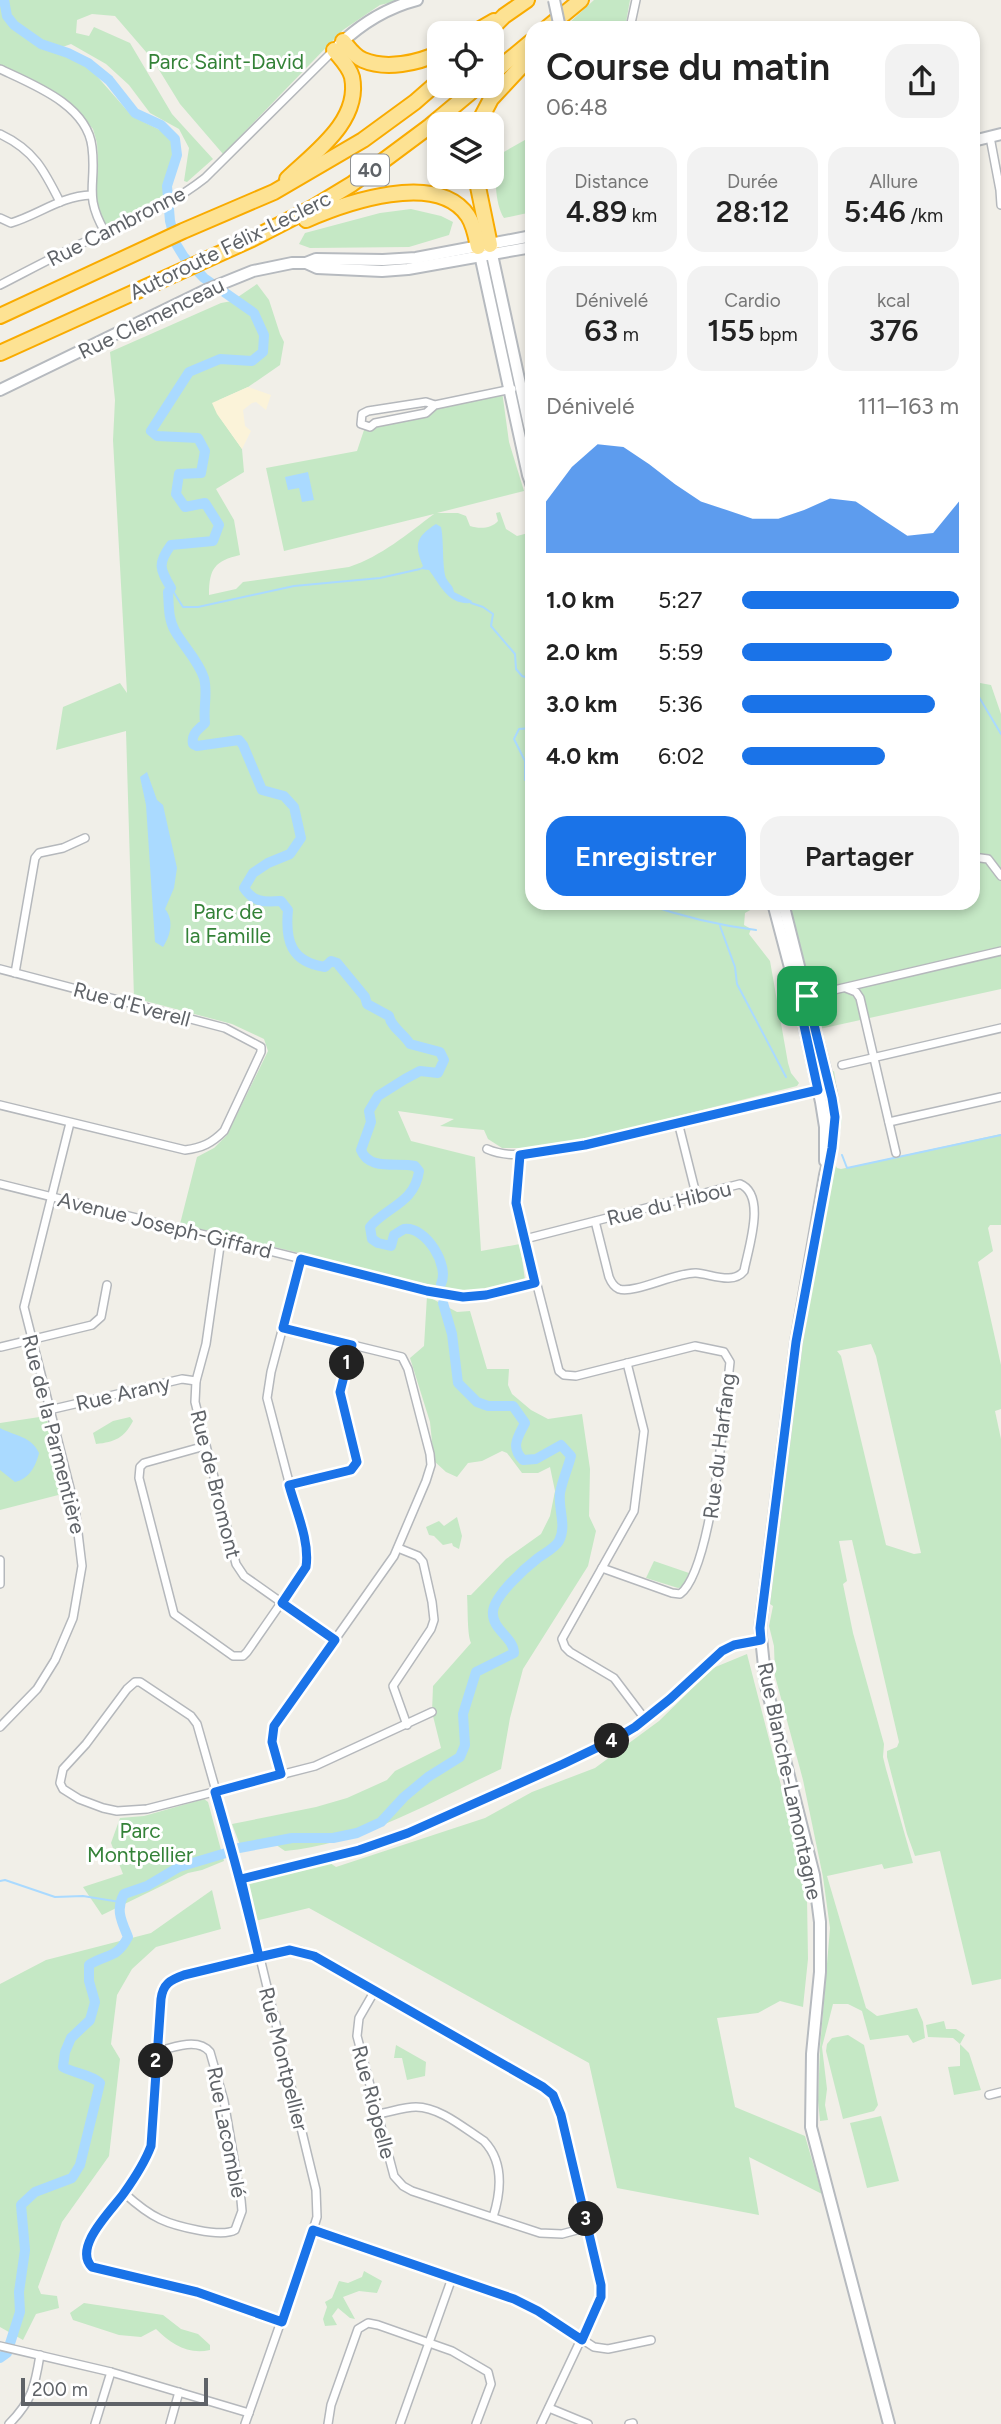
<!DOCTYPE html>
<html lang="fr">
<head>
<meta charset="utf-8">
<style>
  body { margin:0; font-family:Figtree,sans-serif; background:#f2f2f2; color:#222; height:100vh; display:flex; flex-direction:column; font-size:26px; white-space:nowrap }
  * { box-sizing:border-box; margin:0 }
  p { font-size:23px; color:#767676 }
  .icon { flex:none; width:38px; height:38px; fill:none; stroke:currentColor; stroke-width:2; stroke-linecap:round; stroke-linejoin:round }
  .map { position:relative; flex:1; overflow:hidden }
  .drawer { position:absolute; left:525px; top:21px; width:455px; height:889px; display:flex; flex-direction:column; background:#fff; border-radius:21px; box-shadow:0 4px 10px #0003 }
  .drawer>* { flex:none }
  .fabs { position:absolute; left:427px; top:21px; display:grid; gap:14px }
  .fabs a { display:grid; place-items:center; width:77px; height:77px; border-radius:14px; background:#fff; box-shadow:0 4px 10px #0003; font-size:35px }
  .scale { position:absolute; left:21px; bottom:18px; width:187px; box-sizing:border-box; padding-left:7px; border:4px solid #5f6368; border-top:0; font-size:19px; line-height:24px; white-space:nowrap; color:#5f6368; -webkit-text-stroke:5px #fff; paint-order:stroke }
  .pin { position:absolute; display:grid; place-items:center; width:60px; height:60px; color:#fff; margin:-30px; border-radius:14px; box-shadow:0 4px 10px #0006 }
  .km { position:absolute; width:35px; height:35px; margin:-18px; border-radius:50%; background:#222; color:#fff; font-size:19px; line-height:35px; text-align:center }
  .round { display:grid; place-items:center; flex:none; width:74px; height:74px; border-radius:21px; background:#f2f2f2 }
  .headline { display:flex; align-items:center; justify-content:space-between; height:119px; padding:0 21px }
  h1 { font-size:38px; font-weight:600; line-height:52px }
  .metrics { display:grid; grid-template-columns:repeat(3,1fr); gap:10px; height:119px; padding:7px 21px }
  .metrics div { display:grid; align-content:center; border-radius:18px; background:#f2f2f2; text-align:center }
  .metrics b { font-size:30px; font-weight:600 }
  .metrics small { font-size:19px; font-weight:400 }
  .metrics p { font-size:19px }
  .chart { height:196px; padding:14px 21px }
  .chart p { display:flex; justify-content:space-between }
  .chart svg { width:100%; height:126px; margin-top:7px; fill:#1a73e8; opacity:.7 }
  .primary-button { display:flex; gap:14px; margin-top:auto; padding:14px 21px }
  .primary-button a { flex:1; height:80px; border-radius:21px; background:#1a73e8; color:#fff; font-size:28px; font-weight:600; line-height:80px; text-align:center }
  .primary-button a+a { background:#f2f2f2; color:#222 }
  ul { padding:0 21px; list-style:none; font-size:23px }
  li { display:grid; grid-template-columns:112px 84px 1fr; align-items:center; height:52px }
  li i { height:18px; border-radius:9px; background:#1a73e8 }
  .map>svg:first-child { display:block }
  .green { fill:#c5e8c5; fill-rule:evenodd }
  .sand { fill:#fbf3d9 }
  .water { fill:#aadaff }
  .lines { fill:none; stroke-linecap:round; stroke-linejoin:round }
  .stream { stroke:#aadaff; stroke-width:2 }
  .river { stroke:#aadaff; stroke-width:10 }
  .street-casing { stroke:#b5b8bc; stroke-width:10 }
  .secondary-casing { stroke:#b6babf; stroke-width:14 }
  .highway-casing { stroke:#f9ab00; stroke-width:18 }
  .street { stroke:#fff; stroke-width:7 }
  .secondary { stroke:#fff; stroke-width:10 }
  .highway { stroke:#fde293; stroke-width:14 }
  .secondary-bridge-casing { stroke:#b6babf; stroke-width:14; stroke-linecap:butt }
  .secondary-bridge { stroke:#fff; stroke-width:10 }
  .route-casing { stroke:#fff; stroke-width:14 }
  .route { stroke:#1a73e8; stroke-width:9 }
  .labels { text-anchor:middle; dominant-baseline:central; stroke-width:6; stroke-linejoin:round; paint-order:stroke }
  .shield { fill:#fff; stroke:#8f9295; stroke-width:2 }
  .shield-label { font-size:19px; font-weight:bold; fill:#5f6368 }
  .park-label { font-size:21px; fill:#348238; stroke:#fff }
  .street-label { font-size:21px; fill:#5f6368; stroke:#fff }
</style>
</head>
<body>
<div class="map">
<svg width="1001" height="2424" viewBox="0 0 1001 2424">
  <rect width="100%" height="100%" fill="#f1efe8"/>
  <!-- green -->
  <g class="green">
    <polygon points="0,0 402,0 380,5 343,30 223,154 180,104 153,60 115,16 92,14 77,20 76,33 89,36 94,27 130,43 172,114 213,159 187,182 184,181 189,148 179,129 150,113 129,85 106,64 71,44 57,49 57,52 88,66 132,116 164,132 170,138 173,145 173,161 163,200 106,227 95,206 98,162 97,143 93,129 77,111 0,68"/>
    <polygon points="594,0 630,0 625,28 571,28 570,24 567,25"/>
    <path d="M532 136V212L504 218C494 202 496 176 495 157Z"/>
    <polygon points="411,209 441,216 453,222 449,235 409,247 310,248 299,244 305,233 380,213"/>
    <path d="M257 284 269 300 280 334 284 342 280 365 248 387 219 400V416L242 449 244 472 216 489 234 520 240 555C215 561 209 568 209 595L236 589 243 582 349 567C382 556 407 534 434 514L284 551 266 468 357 451 365 427 425 413 435 405 502 391 509 442 524 491 437 513H458L466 516 470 526C479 529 491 529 498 521L496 513 500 512 506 529 517 536 532 532V903H758L759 905 745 913 744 925 751 929 749 934 770 961 788 1063 791 1073 799 1083 797 1086 584 1140 528 1148H502L488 1139 484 1130 440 1126 454 1119 398 1111 411 1141 475 1157 481 1251 520 1244 525 1280 522 1282 478 1292 463 1293 180 1224 197 1157 214 1148 227 1135 268 1051 264 1039 232 1024 134 998 126 731 56 750 63 707 120 683 127 693 113 440 115 400 110 352 221 303 232 301Z"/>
    <polygon points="973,676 980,683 991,685 1001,714 1001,989 815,1030 783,903 973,903"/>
    <path d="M834 1071 842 1120 835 1164 837 1168 841 1169 1001 1134V1225H990L988 1228 993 1251 978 1262 1001 1365V1409L995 1411 1001 1439V1979L972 1985 940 1851 915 1856 907 1834 887 1757V1751L897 1747 899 1742 852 1540 839 1541 847 1581 843 1584 853 1633 884 1744 883 1757 886 1769 913 1863 884 1869 882 1864 827 1876 866 2008 877 2016 917 2008 923 2022 925 2038 913 2043 908 2035 870 2040 862 2011 848 2004H833L822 2047 827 2089 825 2105 828 2120 820 2121 818 2100 820 2048 830 1928 823 1877 803 1780 775 1676 774 1646 769 1626 773 1606 770 1604 769 1598 799 1342 836 1145 831 1072ZM871 1344 876 1356 921 1553 914 1554 886 1545 841 1356 837 1351Z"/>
    <path d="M427 1296 457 1312 470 1311 487 1369H509L508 1385 512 1394 531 1410 548 1419 582 1414 590 1469 589 1516 596 1531 588 1566 523 1669 510 1718 501 1769C432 1801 362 1844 285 1851L272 1842 240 1845 232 1824 316 1807 347 1798 387 1780 395 1771 441 1748 432 1712 433 1686 471 1643C467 1634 468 1607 467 1595H471L506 1559 541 1534 550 1516 555 1491 550 1467 538 1473H522L507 1453 502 1451 482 1461 468 1463 457 1477 446 1472 434 1461 430 1422 410 1358 424 1346Z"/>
    <polygon points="46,1416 66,1493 0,1510 0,1423"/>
    <path d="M130 1417 133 1421C124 1438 115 1442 96 1444L93 1433 113 1421Z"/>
    <polygon points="457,1517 462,1536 459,1549 453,1546 452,1543 443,1545 434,1536 429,1535 426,1527 439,1521 444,1526"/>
    <polygon points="654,1561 689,1573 683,1587 678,1588 646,1578"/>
    <polygon points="747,1654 790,1820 807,1898 808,1959 803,2007 780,2001 758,2013 717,2018 735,2107 805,2136 822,2194 749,2157 759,2215 617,2188 589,2063 309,1908 255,1921 246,1886 250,1879 330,1863 336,1867 485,1818 532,1792 595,1768 659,1721 713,1668"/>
    <polygon points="204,1799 208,1802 224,1861 202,1870 188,1873 102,1915 83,1887 123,1874 111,1843 120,1818 144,1816"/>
    <polygon points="212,1890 221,1929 156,1947 132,1969 117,1995 111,2044 120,2059 109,2156 62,2222 38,2287 41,2294 57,2296 59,2308 36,2314 23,2340 0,2327 0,1984 46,1960 151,1933"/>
    <polygon points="944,2021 946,2029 956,2029 965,2035 960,2044 969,2053 981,2090 954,2095 948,2067 960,2066 960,2044 953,2038 928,2037 926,2025"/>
    <polygon points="848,2035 864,2045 878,2105 874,2111 843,2119 826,2051 827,2044 832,2038"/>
    <polygon points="396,2045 426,2062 425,2076 407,2080 402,2058 394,2058"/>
    <polygon points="881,2116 899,2181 867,2188 850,2123"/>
    <polygon points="364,2271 382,2281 377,2293 359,2291 343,2297 355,2319 350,2318 338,2308 332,2316 337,2325 325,2326 323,2319 327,2307 325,2302 332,2298 339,2281 348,2283 362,2277"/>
    <path d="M84 2303 163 2315 181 2329 198 2334 210 2345V2350C188 2355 171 2344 156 2329L141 2337 119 2335 73 2320 70 2313Z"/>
  </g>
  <!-- sand -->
  <polygon class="sand" points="248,387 271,395 266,410 256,402 252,403 243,410 245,426 251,431 242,449 217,414 212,403"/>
  <!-- water -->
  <g class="water">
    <polygon points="308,472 314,500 302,502 299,488 288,490 285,477"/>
    <path d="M436 524 441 527C444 540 442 567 446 578 449 584 453 585 454 592L472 601 471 603C448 605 441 586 429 570L420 569 423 566C414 544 416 537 436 524Z"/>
    <path d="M147 772 157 800 163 805 177 868 174 888 165 909C174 920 171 935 163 947L155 942 146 805 140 777Z"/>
    <path d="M0 1428C15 1436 31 1436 39 1453 36 1466 29 1479 15 1482L0 1470Z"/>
  </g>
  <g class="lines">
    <!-- stream -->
    <g class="stream">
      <polyline points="171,588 183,607 198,607 294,586 380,578 420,569"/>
      <polyline points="471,603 483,607 493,614 491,626 515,654 516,669 522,676 528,678 532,686"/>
      <polyline points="973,687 1001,734"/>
      <polyline points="532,728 519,729 514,739 525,761 525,780 532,782"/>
      <path d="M643 903C680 916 717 925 756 930"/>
      <polyline points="720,926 735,967 737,984 786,1077"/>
      <polyline points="842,1155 847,1168 1001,1135"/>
      <polyline points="0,1881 5,1880 55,1897 83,1896 120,1902"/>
    </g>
    <!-- river -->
    <g class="river">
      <path d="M4 0 7 16 14 25 41 44 68 53 88 63 109 80 135 113 161 125 175 139 177 155 167 186 170 221 176 244 184 257 204 278 254 313 264 335 263 352 252 361 220 359 189 372 151 431 157 436 198 438 205 451 201 473 179 474 176 494 185 507 205 503 219 525 213 541 171 545C157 564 160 569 171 588L168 592C169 605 168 619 175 631 184 647 198 660 204 678 208 693 203 708 205 723 198 730 191 734 193 744L197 746 239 740 243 745 262 790 284 796 294 807 301 838 290 854 268 863 253 873 244 888C254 903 264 902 281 901L288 910C285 941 291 962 325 967L331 961 337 963 365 997 367 1004 389 1016C391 1027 404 1034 410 1044L440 1052 444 1060 438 1073 420 1071 405 1079 378 1096 369 1111 371 1122 361 1150C369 1171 397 1162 415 1166L419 1171C415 1203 386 1207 370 1227L372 1239 378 1243 391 1246 394 1235C396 1234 402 1230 404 1229 426 1226 450 1266 441 1284"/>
      <path d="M239 1848 292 1838H333L357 1833 381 1822 404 1797 428 1777 460 1757 465 1745 463 1714 476 1672 514 1653C514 1637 491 1630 493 1611 495 1595 525 1568 538 1558 545 1553 555 1548 559 1541 567 1526 558 1509 560 1493 562 1481 568 1468 571 1456L561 1445 536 1459 523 1460C510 1447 518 1437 525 1423L513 1406H488L477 1402 458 1383 452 1334 443 1303"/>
      <path d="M0 2358 7 2353 20 2312 19 2292 25 2250 21 2205 35 2192 72 2178 80 2165 100 2083C90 2074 75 2074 63 2067L65 2052 71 2038 90 2020 95 2002 89 1981V1965C107 1953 116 1960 128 1937 122 1922 115 1910 124 1894L147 1886 179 1867 226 1853"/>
    </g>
    <!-- street casing -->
    <g class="street-casing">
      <g id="street">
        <polyline points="630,28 636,0"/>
        <path d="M0 69C34 85 87 105 92 147 97 185 83 194 105 232"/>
        <path d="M0 134C34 150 44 170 60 202"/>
        <polyline points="990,137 1000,190 1001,205"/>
        <path d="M0 218 11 223C38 215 61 196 91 195"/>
        <path d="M0 285C35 267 70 248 106 232 143 215 172 204 205 178L334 50"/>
        <polyline points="435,405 426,402 368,411 362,414 361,424 370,427 375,423 426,413 435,405 512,389"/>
        <polyline points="973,857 988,859 1001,876"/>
        <path d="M0 969 225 1028 261 1047V1052L224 1131C212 1143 202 1148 185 1150L0 1105"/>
        <polyline points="15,973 35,858 39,853 63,848 85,838"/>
        <polyline points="846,988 856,992 860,998 896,1153"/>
        <polyline points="804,997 1001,951"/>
        <polyline points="842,1065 1001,1028"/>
        <polyline points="678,1122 696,1194"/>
        <polyline points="889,1122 1001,1097"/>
        <path d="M487 1149C507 1158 530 1154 552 1152L821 1089"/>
        <path d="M520 1155 516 1203 559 1371 564 1375 576 1376 695 1346 724 1352 730 1362C725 1406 712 1571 680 1594L672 1593 602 1568"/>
        <polyline points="0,1184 447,1295 477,1297 535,1283"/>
        <polyline points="221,1239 206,1344 196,1381 195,1402 236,1564 244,1576 336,1641"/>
        <path d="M525 1239 740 1184C767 1195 748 1249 744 1271 733 1285 711 1274 696 1273 676 1272 635 1294 619 1289 614 1287 611 1282 609 1277L595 1221"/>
        <polyline points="1,1347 92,1325 101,1317 107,1285"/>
        <polyline points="627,1363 644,1431 634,1511 562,1639 565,1647 570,1652 614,1678 645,1719"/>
        <polyline points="49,1410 182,1379 196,1381"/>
        <polyline points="205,1446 144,1463 140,1467 139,1478 174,1614 233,1656 243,1656 247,1652 306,1567 306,1547 267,1398 271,1372 301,1259"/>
        <polyline points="289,1485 351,1470 355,1467 356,1456 340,1392 352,1345"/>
        <polyline points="398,1548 418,1556 423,1562 432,1602 434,1620 431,1629 393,1686 407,1725"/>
        <polyline points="0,1560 0,1584"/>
        <polyline points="0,1727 37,1689 55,1660 73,1618 82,1566 75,1508 24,1307 70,1123"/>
        <polyline points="281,1774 272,1742 274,1726 394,1556 426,1481 431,1465 430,1454 408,1369 402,1357 283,1328"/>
        <polyline points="241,1879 359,1850 408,1833 563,1764 613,1740 635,1727 670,1699 722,1651 734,1645 761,1640"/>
        <polyline points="374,1992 359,2018 357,2036 394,2176 403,2186 412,2191 540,2233 562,2234 588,2227"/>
        <polyline points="989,2095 1001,2092"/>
        <path d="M378 2114C390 2112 404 2107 416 2107 440 2107 465 2129 484 2141 504 2162 501 2192 493 2217"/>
        <path d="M124 2193C135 2203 147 2213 160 2219 175 2226 221 2238 235 2230L242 2211 241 2200 224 2101 210 2052C197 2037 174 2048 157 2051"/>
        <polyline points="313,2230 514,2299 538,2311 594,2347 608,2349 651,2340"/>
        <path d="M282 2322 197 2292 101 2270C64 2255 111 2212 123 2194 134 2179 145 2163 151 2146L161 1999C163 1984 170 1980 184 1975L290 1949 302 1951 314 1956 543 2087 553 2095 561 2115 601 2285V2297L541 2424"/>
        <polyline points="0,2346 111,2372 249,2413"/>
        <polyline points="549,2408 588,2424"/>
        <path d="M9 2424C32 2401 35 2386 40 2355"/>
        <polyline points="95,2424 111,2372"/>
        <polyline points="170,2424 179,2392"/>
        <polyline points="245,2424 313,2230 317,2217 316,2190 241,1879 197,1724 191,1716 140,1682 135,1682 127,1689 86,1744 63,1769 60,1783 63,1789 79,1799 103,1808 117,1811 147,1809 315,1766 432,1712"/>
        <polyline points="328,2424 331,2405 358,2329 368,2323 378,2325 452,2351 488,2372 491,2384 476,2424"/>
        <polyline points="400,2424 452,2278"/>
        <polyline points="629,2424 633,2423"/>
      </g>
    </g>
    <!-- secondary casing -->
    <g class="secondary-casing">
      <g id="secondary">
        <path d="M339 45C362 23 386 8 417 0"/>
        <polyline points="973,141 1001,134"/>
        <polyline points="479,250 528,475 532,486"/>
        <polyline points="491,250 532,439"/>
        <polyline points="306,263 316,259 383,260 416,258 532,236"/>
        <polyline points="0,390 206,290 253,271 292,263 306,263 317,268 382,271 408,269 532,247"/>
        <polyline points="773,903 798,998 821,1102 825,1127 825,1161"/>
        <path d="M783 903 831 1093C837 1121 832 1147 825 1175L796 1342 760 1628 766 1685 814 1875 820 1922V1972L812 2054 811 2127 889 2424"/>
      </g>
    </g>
    <!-- highway casing -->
    <g class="highway-casing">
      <g id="highway">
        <polyline points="547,28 581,0"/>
        <polyline points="473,33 494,21"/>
        <polyline points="487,33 504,16 527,0"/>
        <path d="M343 41C349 48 354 56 363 60 386 70 418 63 439 53"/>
        <polyline points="492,74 532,41"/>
        <polyline points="478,124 491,99 532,55"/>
        <polyline points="476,177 490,245"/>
        <path d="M287 179C314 153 361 121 352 77 349 66 340 58 334 50"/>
        <path d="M306 220C345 203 437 170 468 216 474 225 476 237 478 247"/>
        <polyline points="0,316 183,231 274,192 363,140 415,102 439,81"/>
        <polyline points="0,353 252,239 314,207 352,184 430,126 478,86"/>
      </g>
    </g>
    <!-- street -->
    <use href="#street" class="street"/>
    <!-- secondary -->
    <use href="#secondary" class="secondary"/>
    <!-- highway -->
    <use href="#highway" class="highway"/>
    <!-- secondary-bridge casing -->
    <g class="secondary-bridge-casing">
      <polyline id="secondary-bridge" points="554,0 560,28"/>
    </g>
    <!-- secondary-bridge -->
    <use href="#secondary-bridge" class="secondary-bridge"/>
  </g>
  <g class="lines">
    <!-- route casing -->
    <g class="route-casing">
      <path id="route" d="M807 996 798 998 818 1090 585 1145 520 1155 516 1203 535 1283 486 1295 463 1297 427 1291 301 1259 283 1328 352 1345 340 1392 357 1462 351 1470 289 1485C296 1511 310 1541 306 1567L282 1603 335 1640 274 1726 272 1742 281 1774 215 1792C231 1847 246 1901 259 1957L184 1975C170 1980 163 1984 161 1999L151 2146C145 2162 134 2179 124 2193 113 2209 72 2247 92 2267L197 2292 282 2322 313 2230 514 2299 538 2311 582 2340 601 2297V2285L561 2115 553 2095 543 2087 314 1956 290 1950 259 1957 241 1879 359 1850 408 1833 563 1764 613 1740 635 1727 670 1699 722 1651 734 1645 761 1640 760 1628 796 1342 832 1148 835 1117 832 1098 807 996"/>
    </g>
    <!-- route -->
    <use href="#route" class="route"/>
  </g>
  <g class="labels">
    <!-- shield labels -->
    <rect class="shield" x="351" y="154.5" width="38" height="31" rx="5"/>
    <g class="shield-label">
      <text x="370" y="170">40</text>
    </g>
    <!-- park labels -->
    <g class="park-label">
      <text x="226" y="61">Parc Saint-David</text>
      <text x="228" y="911">Parc de<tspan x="228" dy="24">la Famille</tspan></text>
      <text x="140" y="1830">Parc<tspan x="140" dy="24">Montpellier</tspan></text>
    </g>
    <!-- street labels -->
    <g class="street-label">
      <text transform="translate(116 226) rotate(-27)">Rue Cambronne</text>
      <text transform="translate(230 245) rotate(-26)">Autoroute Félix-Leclerc</text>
      <text transform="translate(151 318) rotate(-26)">Rue Clemenceau</text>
      <text transform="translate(132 1004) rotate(15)">Rue d'Everell</text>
      <text transform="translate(669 1203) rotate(-14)">Rue du Hibou</text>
      <text transform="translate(165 1225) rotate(14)">Avenue Joseph-Giffard</text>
      <text transform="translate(123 1393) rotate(-13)">Rue Arany</text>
      <text transform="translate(54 1434) rotate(76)">Rue de la Parmentière</text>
      <text transform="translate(719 1446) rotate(-83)">Rue du Harfang</text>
      <text transform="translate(216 1484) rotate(76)">Rue de Bromont</text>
      <text transform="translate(790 1781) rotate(78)">Rue Blanche-Lamontagne</text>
      <text transform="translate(284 2059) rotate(76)">Rue Montpellier</text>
      <text transform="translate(374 2102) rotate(75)">Rue Riopelle</text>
      <text transform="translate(227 2132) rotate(79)">Rue Lacomblé</text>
    </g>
  </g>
</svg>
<div class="fabs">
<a><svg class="icon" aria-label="locate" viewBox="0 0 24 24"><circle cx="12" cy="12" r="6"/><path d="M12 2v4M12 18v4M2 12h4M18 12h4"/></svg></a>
<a><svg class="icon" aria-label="layers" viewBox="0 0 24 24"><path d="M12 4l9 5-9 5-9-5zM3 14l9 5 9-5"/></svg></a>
</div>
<div class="scale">200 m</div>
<div class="pin" style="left:807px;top:996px;background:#1e9e55"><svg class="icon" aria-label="arrive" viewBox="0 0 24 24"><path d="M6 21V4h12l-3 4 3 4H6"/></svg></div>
<b class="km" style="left:347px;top:1363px">1</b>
<b class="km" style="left:156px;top:2061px">2</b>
<b class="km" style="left:586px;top:2219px">3</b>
<b class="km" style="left:612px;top:1741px">4</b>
<section class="drawer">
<div class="headline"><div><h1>Course du matin</h1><p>06:48</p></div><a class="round"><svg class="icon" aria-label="share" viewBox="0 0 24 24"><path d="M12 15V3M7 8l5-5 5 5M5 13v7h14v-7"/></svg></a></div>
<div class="metrics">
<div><p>Distance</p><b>4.89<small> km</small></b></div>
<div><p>Durée</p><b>28:12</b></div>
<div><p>Allure</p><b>5:46<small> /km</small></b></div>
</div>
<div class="metrics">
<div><p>Dénivelé</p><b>63<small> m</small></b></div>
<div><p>Cardio</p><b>155<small> bpm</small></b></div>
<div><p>kcal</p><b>376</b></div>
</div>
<div class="chart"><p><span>Dénivelé</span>111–163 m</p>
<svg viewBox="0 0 160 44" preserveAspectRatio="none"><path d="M0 44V26L10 14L20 6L30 7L40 13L50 20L60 26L70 29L80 32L90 32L100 29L110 25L120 26L130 32L140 38L150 37L160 26V44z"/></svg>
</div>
<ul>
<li><b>1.0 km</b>5:27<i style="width:100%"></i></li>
<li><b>2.0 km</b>5:59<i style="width:69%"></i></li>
<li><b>3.0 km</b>5:36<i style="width:89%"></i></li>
<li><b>4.0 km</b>6:02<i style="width:66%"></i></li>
</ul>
<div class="primary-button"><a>Enregistrer</a><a>Partager</a></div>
</section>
</div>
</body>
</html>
